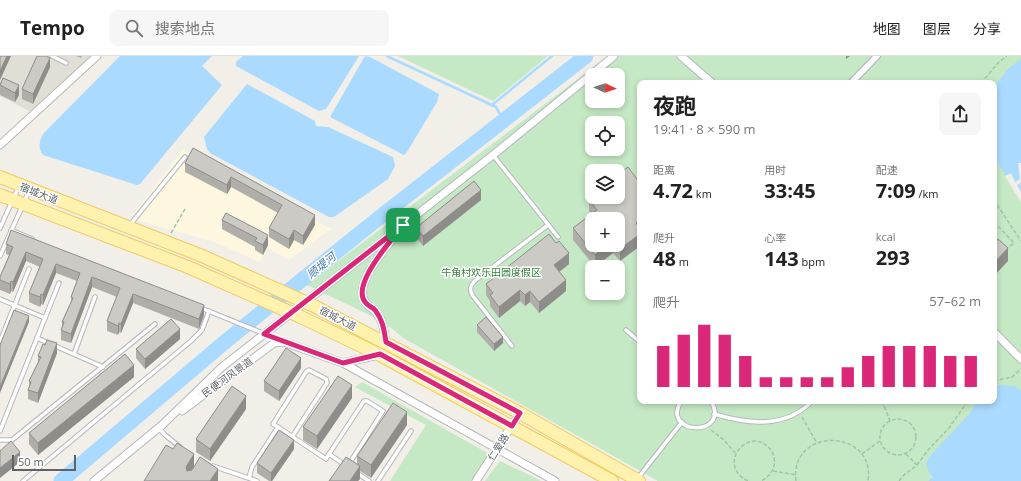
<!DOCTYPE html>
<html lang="zh">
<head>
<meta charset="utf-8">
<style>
  body { margin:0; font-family:"Open Sans","Noto Sans SC",sans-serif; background:#f6f6f6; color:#222; height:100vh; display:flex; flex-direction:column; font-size:15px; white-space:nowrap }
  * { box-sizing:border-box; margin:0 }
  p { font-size:13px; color:#767676 }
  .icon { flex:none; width:22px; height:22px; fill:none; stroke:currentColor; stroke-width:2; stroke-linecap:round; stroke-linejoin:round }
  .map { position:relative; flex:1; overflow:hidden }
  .drawer { position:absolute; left:637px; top:24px; width:360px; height:324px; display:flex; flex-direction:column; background:#fff; border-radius:8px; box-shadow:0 2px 6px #0003 }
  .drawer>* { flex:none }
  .needle { width:26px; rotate:94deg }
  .tools { position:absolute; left:585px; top:12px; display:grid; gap:8px }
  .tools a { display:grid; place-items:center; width:40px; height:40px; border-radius:8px; background:#fff; box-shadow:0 2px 6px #0003; font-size:20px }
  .scale { position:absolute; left:12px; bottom:10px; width:64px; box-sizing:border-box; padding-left:4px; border:2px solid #5f6368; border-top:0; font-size:11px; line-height:14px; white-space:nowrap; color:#5f6368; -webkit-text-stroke:3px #fff; paint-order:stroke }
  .pin { position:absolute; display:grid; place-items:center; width:34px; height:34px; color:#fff; margin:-17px; border-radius:8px; box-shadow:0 2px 6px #0006 }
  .round { display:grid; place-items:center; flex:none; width:42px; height:42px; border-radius:8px; background:#f6f6f6 }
  .summary { display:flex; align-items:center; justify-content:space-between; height:68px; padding:0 16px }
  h1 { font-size:22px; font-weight:700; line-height:30px }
  .figures { display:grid; grid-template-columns:repeat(3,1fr); gap:6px; height:68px; padding:4px 16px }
  .figures div { display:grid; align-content:center }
  .figures b { font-size:20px; font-weight:700 }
  .figures small { font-size:11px; font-weight:400 }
  .figures p { font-size:11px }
  .chart { height:112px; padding:8px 16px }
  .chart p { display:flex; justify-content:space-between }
  .chart svg { width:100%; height:72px; margin-top:4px; stroke:#db2777; stroke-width:6 }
  header { display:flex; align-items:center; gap:24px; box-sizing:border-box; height:56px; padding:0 20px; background:#fff; border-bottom:1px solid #e0e0e0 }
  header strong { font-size:19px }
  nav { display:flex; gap:22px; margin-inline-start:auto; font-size:14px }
  .search { width:280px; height:36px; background:#f6f6f6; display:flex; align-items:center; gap:10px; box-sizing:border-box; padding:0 14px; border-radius:8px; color:#767676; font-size:15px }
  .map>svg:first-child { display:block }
  .commercial { fill:#fef7e0 }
  .education { fill:#e1ded6 }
  .green { fill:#c5e8c5; fill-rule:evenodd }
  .water { fill:#aadaff }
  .pier { fill:#f1efe8 }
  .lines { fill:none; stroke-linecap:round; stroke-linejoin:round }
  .stream { stroke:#aadaff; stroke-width:2.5 }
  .river { stroke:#aadaff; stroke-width:15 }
  .service-casing { stroke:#b5b8bc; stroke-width:5.5 }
  .pedestrian-casing { stroke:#b5b8bc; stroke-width:8 }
  .minor-casing { stroke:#b5b8bc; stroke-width:9 }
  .primary-casing { stroke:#f2c960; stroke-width:14 }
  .path { stroke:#9cc7a9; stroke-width:1.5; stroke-dasharray:4 2; stroke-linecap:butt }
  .service { stroke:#fff; stroke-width:3.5 }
  .pedestrian { stroke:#fff; stroke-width:5.5 }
  .minor { stroke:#fff; stroke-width:7 }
  .primary { stroke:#fff2af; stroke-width:12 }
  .primary-bridge-casing { stroke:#f2c960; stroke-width:14; stroke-linecap:butt }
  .primary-bridge { stroke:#fff2af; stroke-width:12 }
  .wall { fill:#afaea9; fill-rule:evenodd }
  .shaded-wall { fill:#8f8d8a }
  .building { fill:#cccac5; stroke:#8f8d8a }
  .route-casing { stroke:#fff; stroke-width:8 }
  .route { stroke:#db2777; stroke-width:5 }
  .labels { text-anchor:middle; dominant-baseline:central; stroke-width:3; stroke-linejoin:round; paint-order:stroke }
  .street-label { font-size:10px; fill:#5f6368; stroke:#fff }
  .park-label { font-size:10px; fill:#348238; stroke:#fff }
  .water-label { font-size:11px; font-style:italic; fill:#4174aa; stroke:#fff }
</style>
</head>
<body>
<header>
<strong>Tempo</strong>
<div class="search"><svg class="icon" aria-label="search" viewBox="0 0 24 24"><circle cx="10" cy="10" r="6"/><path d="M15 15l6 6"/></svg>搜索地点</div>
<nav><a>地图</a><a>图层</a><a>分享</a></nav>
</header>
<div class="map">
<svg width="1021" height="425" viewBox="0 0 1021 425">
  <rect width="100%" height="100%" fill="#f1efe8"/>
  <!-- commercial -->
  <polygon class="commercial" points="183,94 331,173 289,204 268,192 260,206 212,185 138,165 132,160"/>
  <!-- education -->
  <polygon class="education" points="0,0 91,0 33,57 0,40"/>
  <!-- green -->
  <g class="green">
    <polygon points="398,0 548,0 493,45"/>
    <path d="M608 0H1021V425H658L405 283 382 265 307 229ZM592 19H618V45H592ZM640 27H994V345H640ZM592 67H618V93H592ZM592 115H618V141H592ZM592 163H618V189H592ZM592 211H618V237H592Z"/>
    <polygon points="362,326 489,398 472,425 390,425 426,369 355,331"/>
    <path d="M500 405C513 412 527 417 541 425H485Z"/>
  </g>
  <!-- water -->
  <g class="water">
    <path d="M120 0H212L202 10 222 29 140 128 137 129 43 99C38 92 39 86 43 78Z"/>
    <polygon points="243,0 359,0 326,53 319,55 236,10 236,6"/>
    <polygon points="365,0 370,1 439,38 437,46 407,96 404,99 330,61"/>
    <polygon points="1021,3 1021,147 994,100 994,30 1009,12"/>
    <polygon points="247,28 315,65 316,70 328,71 393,101 395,110 388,123 334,161 329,161 210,97 207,93 204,81"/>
    <path d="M1001 329 1015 330 1021 335V425H928L933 421C927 414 924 409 929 401L970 357 977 345H994V331Z"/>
  </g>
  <!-- pier -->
  <polygon class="pier" points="1018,107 1021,107 1021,127 1017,129 1021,136 1021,147 1005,120 1011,117 1015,126 1020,123"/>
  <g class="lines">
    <!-- stream -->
    <g class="stream">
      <polyline points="387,0 496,51 503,64"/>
      <polyline points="492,49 552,0"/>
    </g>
    <!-- river -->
    <polyline class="river" points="61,425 226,285 380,161 586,0"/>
    <!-- service casing -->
    <g class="service-casing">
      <g id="service">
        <polyline points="52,0 66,7"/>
        <polyline points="493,99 558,181"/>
        <polyline points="129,170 185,101"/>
        <polyline points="0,172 19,130"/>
        <polyline points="11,174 32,183"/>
        <polyline points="0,200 29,135"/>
        <polyline points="0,243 45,262 0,375"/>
        <polyline points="201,252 280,284"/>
        <polyline points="45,262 59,227"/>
        <polyline points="626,274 640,286"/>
        <polyline points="37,282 103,311"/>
        <polyline points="0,286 29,213"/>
        <path d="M512 290 473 240C468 233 471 228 477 223L548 169"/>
        <polyline points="74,298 95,241"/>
        <path d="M681 345C660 380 732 381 711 345"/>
        <path d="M714 358C748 368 786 373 812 345"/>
        <polyline points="278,371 273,368 306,316 309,314 326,323 327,327 292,381"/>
        <polyline points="159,372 165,379 180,391"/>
        <polyline points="0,384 12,384 155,268"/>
        <polyline points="329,398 364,345 367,345 383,355 349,408"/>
        <polyline points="213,410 257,425"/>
        <polyline points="357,417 369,425"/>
        <polyline points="249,422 252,411 278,371 326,403 329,398 345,409"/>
        <polyline points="638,422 682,366"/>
        <polyline points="23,425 191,285 202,274 209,255"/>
        <polyline points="378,425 411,375"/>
      </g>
    </g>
    <!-- pedestrian casing -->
    <g class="pedestrian-casing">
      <polyline id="pedestrian" points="851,27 877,0"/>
    </g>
    <!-- minor casing -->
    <g class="minor-casing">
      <g id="minor">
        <polyline points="681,0 712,27"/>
        <polyline points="0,89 97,0"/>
        <polyline points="994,276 1021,303"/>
        <path d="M386 286C384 274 383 264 375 255 372 252 368 250 366 247 351 229 387 191 397 177"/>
        <polyline points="343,307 555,425"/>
        <polyline points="182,355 274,287 284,286 343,307 378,299"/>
        <polyline points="159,372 222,311 493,99 614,0"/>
        <polyline points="94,425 162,369"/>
        <polyline points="476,425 520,357"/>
      </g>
    </g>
    <!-- primary casing -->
    <g class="primary-casing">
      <g id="primary">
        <polyline points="0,121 200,199"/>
        <polyline points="0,139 188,211"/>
        <polyline points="312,249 520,357 639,425"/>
        <polyline points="301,261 380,299 612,425"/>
      </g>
    </g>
    <!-- path -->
    <g class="path">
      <polyline points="981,27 999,6 1007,0"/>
      <polyline points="994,144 1021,185"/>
      <polyline points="994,166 1014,187 1008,192"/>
      <polyline points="171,177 185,153"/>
      <polyline points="994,325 1012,321 1021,313"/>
      <polyline points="882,345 890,365"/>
      <polyline points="802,361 817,387"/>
      <circle cx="898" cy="381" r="18"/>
      <polyline points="711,374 724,384 735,397"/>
      <polyline points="862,398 880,385"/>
      <polyline points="906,398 917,409"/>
      <polyline points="773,415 796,419"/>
      <path d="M748 425C715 409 749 368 770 393 774 397 775 404 774 410 772 417 767 423 760 425"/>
      <path d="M796 425C789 370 876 372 868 425"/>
      <polyline points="899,425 904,419 917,409 928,394 949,372 968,345"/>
    </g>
    <!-- service -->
    <use href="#service" class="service"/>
    <!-- pedestrian -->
    <use href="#pedestrian" class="pedestrian"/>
    <!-- minor -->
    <use href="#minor" class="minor"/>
    <!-- primary -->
    <use href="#primary" class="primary"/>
    <!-- primary-bridge casing -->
    <g class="primary-bridge-casing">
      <g id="primary-bridge">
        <polyline points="200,199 312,249"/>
        <polyline points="188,211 301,261"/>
      </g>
    </g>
    <!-- primary-bridge -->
    <use href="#primary-bridge" class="primary-bridge"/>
  </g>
  <!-- wall -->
  <g class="wall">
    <polygon points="76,0 82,0 81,2"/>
    <polygon points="50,11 33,48 22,43 22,33"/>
    <polygon points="3,22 19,39 15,46 0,39 0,29"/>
    <polygon points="193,92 315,169 303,189 294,184 289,193 269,181 269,172 278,157 231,131 227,138 185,116 185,107"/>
    <path d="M640 121V190L620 205 613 197 595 211 573 184V172L591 158 589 155V143L637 123ZM618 163V189H592Z"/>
    <polygon points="481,144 423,190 416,181 416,172"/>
    <polygon points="226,157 268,189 263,199 255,194 255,191 222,173 222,164"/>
    <polygon points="6,188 204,259 199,273 133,247 121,277 119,276 118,279 107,275 107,265 117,241 92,231 71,287 61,284 61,274 62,271 62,266 71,247 71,241 77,225 56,217 43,249 41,248 40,251 29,246 29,237 40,211 26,205 13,236 11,235 10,238 0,234 0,221 9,199 6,198"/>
    <polygon points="569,208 559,216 566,235 539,257 530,246 525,250 520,245 499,262 490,250 490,245 486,239 486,228"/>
    <polygon points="477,269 503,287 494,295 477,276"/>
    <polygon points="180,283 145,313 136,302 136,293"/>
    <polygon points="45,289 57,297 38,347 28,343 28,334 29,331 29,325 38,306 38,300"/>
    <polygon points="301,312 279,345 264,335 264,325"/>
    <polygon points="134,321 38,399 29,388 29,377"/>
    <polygon points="352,342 317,393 303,384 303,371"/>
    <polygon points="246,353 210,405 196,396 196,383"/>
    <polygon points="407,369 371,422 360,415 360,423 358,425 329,425 357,408 357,400"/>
    <polygon points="294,393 272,425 269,425 257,417 257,407"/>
  </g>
  <!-- shaded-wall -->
  <g class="shaded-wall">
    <polygon points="7,0 11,0 0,24 0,15"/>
    <polygon points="846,0 850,0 846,3"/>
    <polygon points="50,2 50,11 33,48 33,38"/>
    <polygon points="19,29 19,39 15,46 15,37"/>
    <polygon points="231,121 231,131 227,138 227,129"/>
    <polygon points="481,134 481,144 423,190 423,180"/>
    <polygon points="315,159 315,169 303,189 303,180"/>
    <polygon points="640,164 640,176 636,167"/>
    <polygon points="294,174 294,184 289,193 289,183"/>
    <polygon points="640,178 640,190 620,205 620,193"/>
    <polygon points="268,179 268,189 263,199 263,189"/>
    <polygon points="607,189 613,189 613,197 595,211 595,199"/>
    <polygon points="1008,192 1008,205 994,220 994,207"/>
    <polygon points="26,196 26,205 13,236 13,226"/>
    <polygon points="569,197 569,208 554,220 554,209"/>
    <polygon points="56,208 56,217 43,249 43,239"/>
    <polygon points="92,221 92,231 71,287 71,278"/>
    <polygon points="566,224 566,235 539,257 539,246"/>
    <polygon points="11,225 11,235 10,238 10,228"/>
    <polygon points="520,234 520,245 499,262 499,251"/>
    <polygon points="530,235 530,246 525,250 525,239"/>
    <polygon points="41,238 41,248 40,251 40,241"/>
    <polygon points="133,238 133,247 121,277 121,268"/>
    <polygon points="204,249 204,259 199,273 199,263"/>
    <polygon points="29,260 29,266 0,337 0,331"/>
    <polygon points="119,267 119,276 118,279 118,270"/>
    <polygon points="180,273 180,283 145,313 145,303"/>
    <polygon points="503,281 503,287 494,295 494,288"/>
    <polygon points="57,287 57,297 38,347 38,337"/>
    <polygon points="301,302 301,312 279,345 279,335"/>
    <polygon points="134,309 134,321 38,399 38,387"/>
    <polygon points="352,329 352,342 317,393 317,380"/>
    <polygon points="246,340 246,353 210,405 210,393"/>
    <polygon points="407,356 407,369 371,422 371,409"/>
    <polygon points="294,384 294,393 272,425 271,425 271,417"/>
    <polygon points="20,396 20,406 0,422 0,412"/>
    <polygon points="194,398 194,410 186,424 186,411"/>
    <polygon points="360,410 360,423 358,425 350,425"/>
    <polygon points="218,413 218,425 210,425"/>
  </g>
  <!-- building -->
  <g class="building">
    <polygon points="0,0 7,0 0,15"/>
    <polygon points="37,0 46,0 50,2 33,38 22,33"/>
    <polygon points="3,22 19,29 15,37 0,29"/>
    <polygon points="193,92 315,159 303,180 294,174 289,183 269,172 282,149 231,121 227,129 185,107"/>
    <polygon points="628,111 637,123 640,121 640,164 636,167 640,173 640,178 620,193 617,189 618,189 618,163 592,163 592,189 607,189 595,199 573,172 597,154 589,143 592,140 592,141 618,141 618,119"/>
    <polygon points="474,125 481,134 423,180 416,172"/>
    <polygon points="226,157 268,179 263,189 255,185 257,182 222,164"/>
    <polygon points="11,174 204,249 199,263 133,238 121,268 119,267 118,270 107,265 120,232 92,221 71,278 61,274 64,266 62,266 73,242 71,241 80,217 56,208 43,239 41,238 40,241 29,237 43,203 26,196 13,226 11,225 10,228 0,224 0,221 13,191 6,188"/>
    <polygon points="549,178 556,187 559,185 569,197 554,209 566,224 539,246 530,235 525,239 520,234 499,251 490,239 493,237 486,228"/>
    <polygon points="998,183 1008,192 994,207 994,184 996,186"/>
    <polygon points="14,254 29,260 0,331 0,289"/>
    <polygon points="486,261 503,281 494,288 477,269"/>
    <polygon points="171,263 180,273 145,303 136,293"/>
    <polygon points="47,284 57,287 38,337 28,334 31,326 29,325 41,301 38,300 43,288 45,289"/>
    <polygon points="286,292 301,302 279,335 264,325"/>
    <polygon points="125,298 134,309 38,387 29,377"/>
    <polygon points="338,320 352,329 317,380 303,371"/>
    <polygon points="232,330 246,340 210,393 196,383"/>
    <polygon points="393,347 407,356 371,409 357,400"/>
    <polygon points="279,374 294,384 271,417 257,407"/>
    <polygon points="11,385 20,396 0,412 0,395"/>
    <polygon points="177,387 194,398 186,411 187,415 192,414 200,401 218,413 210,425 144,425 166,389 173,393"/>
    <polygon points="346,401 360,410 350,425 329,425"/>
  </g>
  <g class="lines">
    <!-- route casing -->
    <g class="route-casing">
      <path id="route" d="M403 169C392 184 351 228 365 246 368 250 372 251 375 254 383 264 384 274 386 286L520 357 512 370 380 298 343 307 264 278Z"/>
    </g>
    <!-- route -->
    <use href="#route" class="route"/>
  </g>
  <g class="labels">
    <!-- street labels -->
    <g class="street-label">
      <text transform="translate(39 137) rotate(21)">宿城大道</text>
      <text transform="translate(338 262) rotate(27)">宿城大道</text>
      <text transform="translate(227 321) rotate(-36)">民便河风景道</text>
      <text transform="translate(498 391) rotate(-57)">仁爱路</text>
    </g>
    <!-- park labels -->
    <g class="park-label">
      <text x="491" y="216">牛角村欢乐田园度假区</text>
    </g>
    <!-- water labels -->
    <g class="water-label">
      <text transform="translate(321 209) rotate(-39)">顺堤河</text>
    </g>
  </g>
</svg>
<div class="tools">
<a><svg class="needle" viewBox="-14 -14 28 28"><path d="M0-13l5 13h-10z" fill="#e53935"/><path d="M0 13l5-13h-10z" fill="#767676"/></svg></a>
<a><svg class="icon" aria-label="locate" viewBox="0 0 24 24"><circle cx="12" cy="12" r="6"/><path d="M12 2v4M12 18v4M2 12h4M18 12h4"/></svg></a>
<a><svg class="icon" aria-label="layers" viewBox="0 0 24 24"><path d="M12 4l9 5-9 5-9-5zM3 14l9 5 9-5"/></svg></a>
<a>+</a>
<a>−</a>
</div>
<div class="scale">50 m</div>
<div class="pin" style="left:403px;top:169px;background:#1e9e55"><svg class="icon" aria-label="arrive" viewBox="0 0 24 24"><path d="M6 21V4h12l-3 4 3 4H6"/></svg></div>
<section class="drawer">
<div class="summary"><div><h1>夜跑</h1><p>19:41 · 8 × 590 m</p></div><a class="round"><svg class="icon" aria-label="share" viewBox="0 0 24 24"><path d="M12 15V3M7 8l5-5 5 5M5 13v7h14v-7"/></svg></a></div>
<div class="figures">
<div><p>距离</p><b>4.72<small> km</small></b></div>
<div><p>用时</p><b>33:45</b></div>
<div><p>配速</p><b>7:09<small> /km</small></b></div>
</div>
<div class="figures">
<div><p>爬升</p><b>48<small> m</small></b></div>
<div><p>心率</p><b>143<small> bpm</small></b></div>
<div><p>kcal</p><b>293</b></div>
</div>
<div class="chart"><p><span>爬升</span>57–62 m</p>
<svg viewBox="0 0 160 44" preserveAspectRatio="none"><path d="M5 44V19M15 44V12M25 44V6M35 44V12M45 44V25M55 44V38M65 44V38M75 44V38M85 44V38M95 44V32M105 44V25M115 44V19M125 44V19M135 44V19M145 44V25M155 44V25"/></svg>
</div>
</section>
</div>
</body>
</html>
